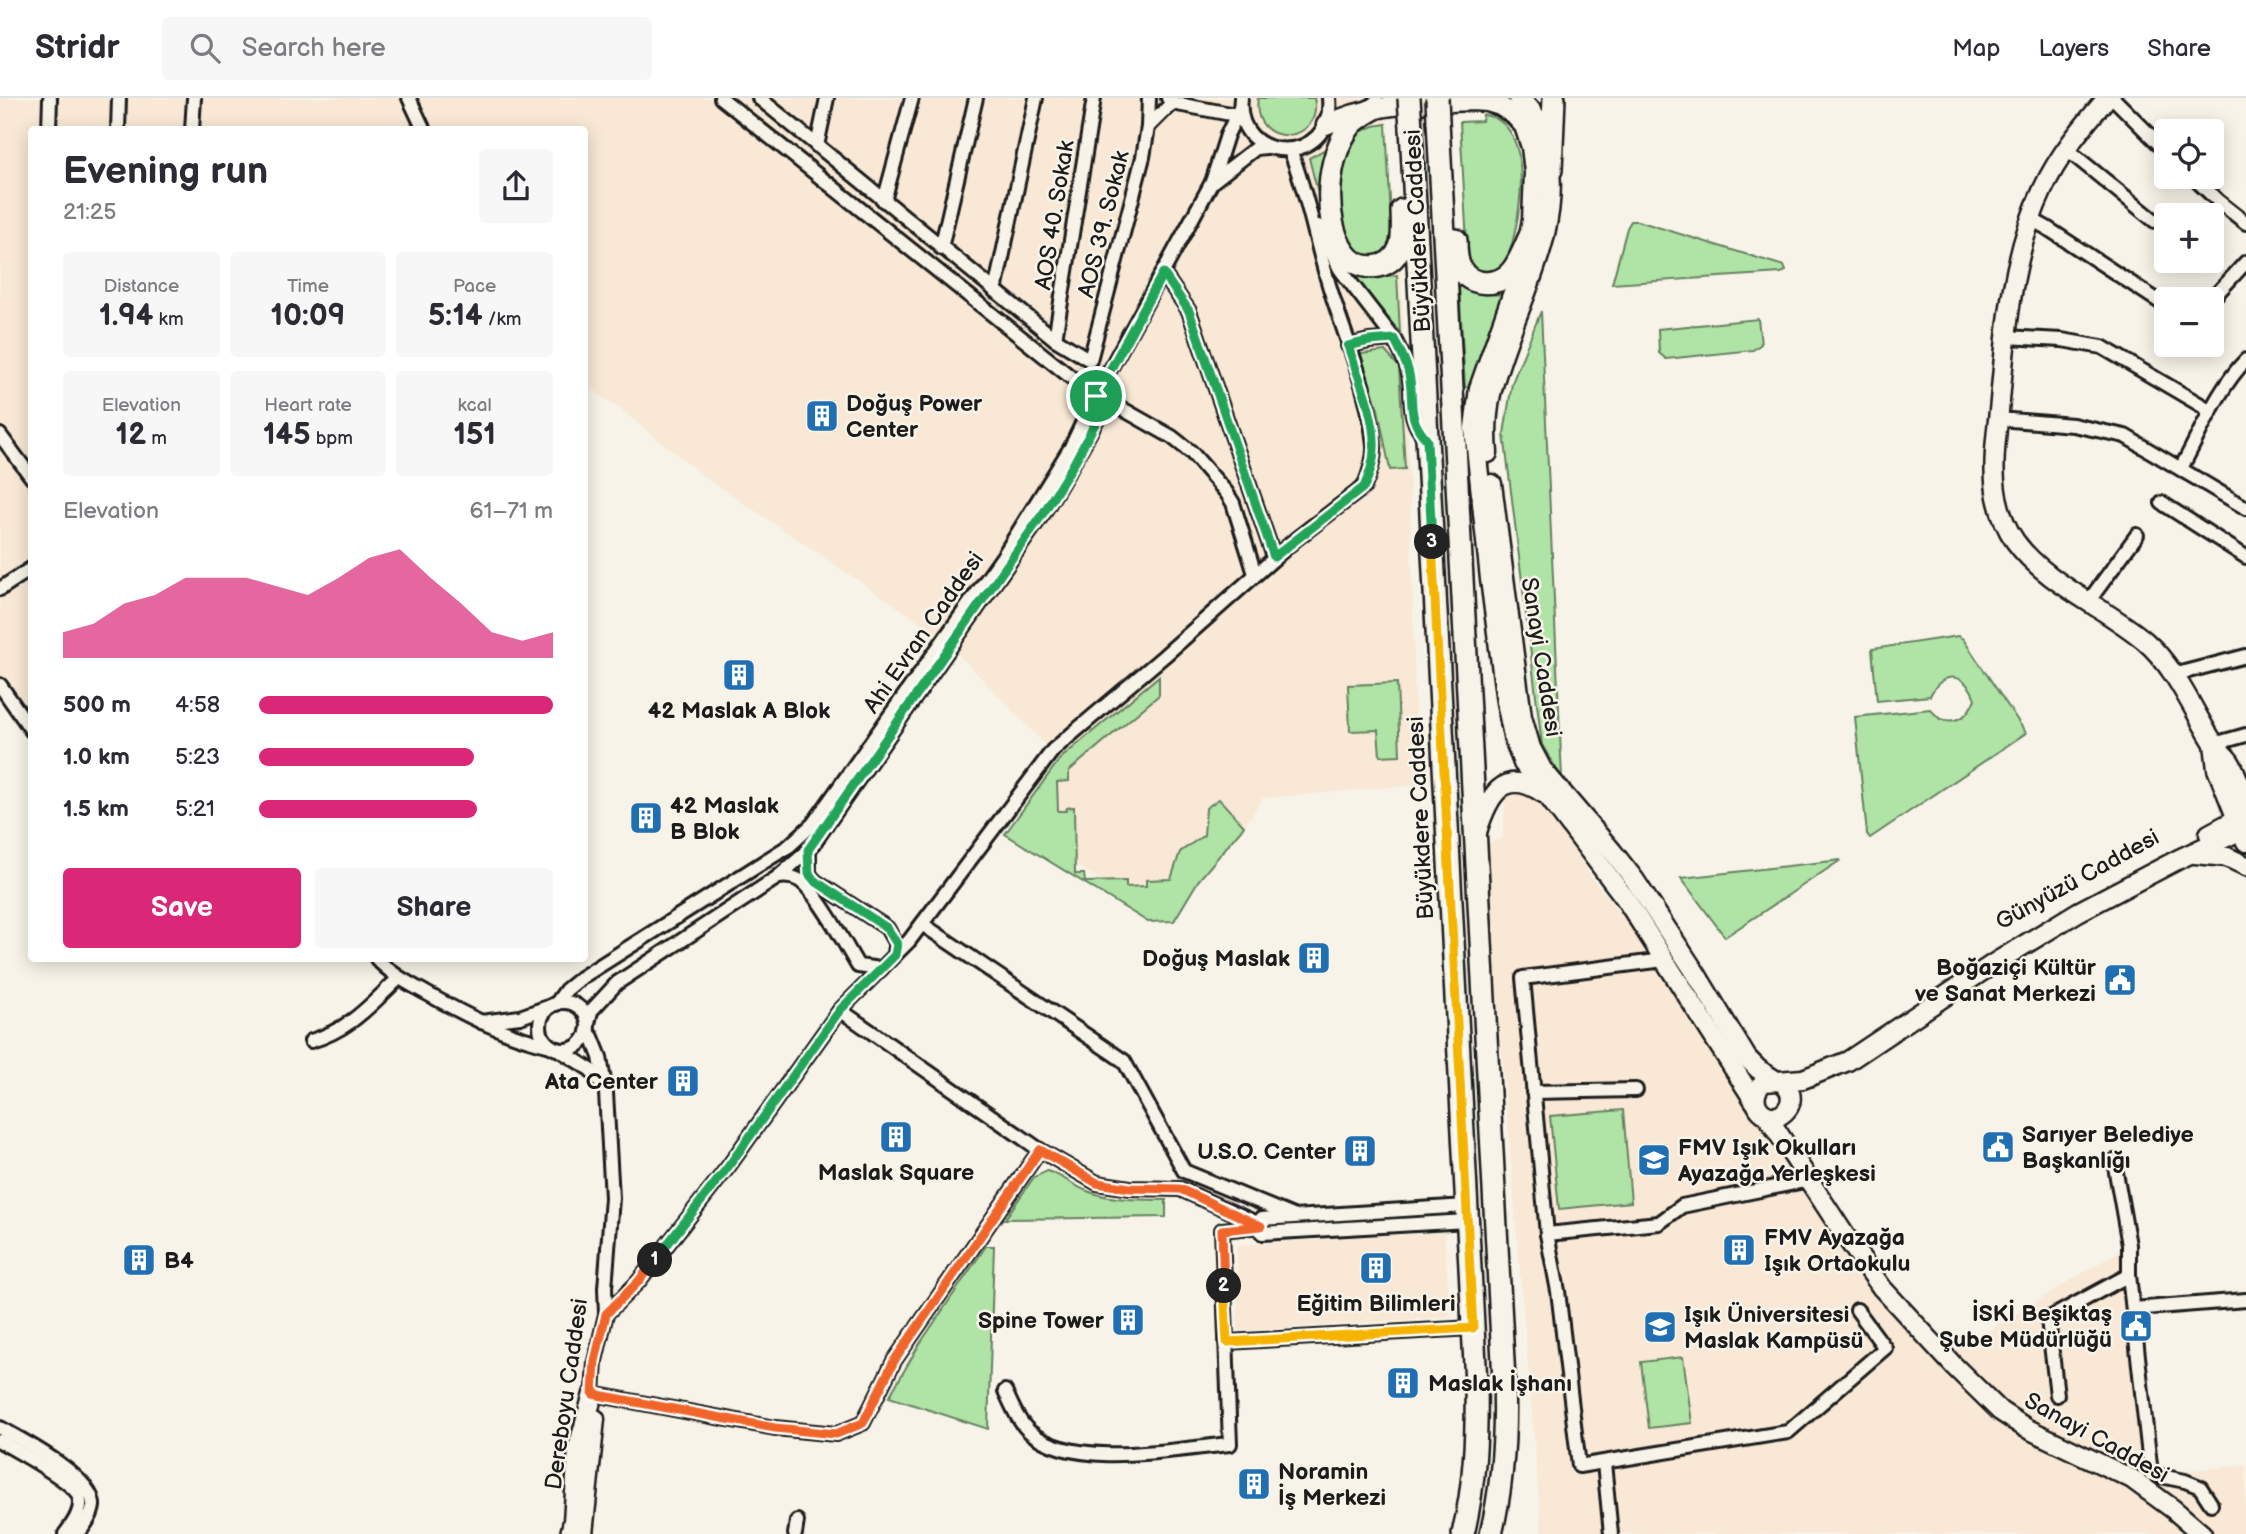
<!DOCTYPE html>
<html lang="en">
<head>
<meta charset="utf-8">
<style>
  body { margin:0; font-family:"Balsamiq Sans",sans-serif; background:#f7f7f7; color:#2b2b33; height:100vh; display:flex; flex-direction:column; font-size:26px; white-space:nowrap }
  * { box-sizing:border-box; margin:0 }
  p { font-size:23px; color:#7c7c81 }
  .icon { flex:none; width:38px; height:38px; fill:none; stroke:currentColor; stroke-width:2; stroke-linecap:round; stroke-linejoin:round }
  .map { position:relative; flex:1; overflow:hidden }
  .drawer { position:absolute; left:28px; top:28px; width:560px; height:836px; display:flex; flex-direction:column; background:#fff; border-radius:7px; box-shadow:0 4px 18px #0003 }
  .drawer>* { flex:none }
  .buttons { position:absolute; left:2154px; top:21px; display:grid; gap:14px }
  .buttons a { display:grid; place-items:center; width:70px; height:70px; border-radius:7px; background:#fff; box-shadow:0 4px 18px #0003; font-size:35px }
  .pin { position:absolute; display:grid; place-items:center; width:60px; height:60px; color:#fff; margin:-30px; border:4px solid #fff; border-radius:50%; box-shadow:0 2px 7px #0007 }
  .km { position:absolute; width:35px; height:35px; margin:-18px; border-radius:50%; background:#222; color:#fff; font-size:19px; line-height:35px; text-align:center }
  .round { display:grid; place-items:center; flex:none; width:74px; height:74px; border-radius:7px; background:#f7f7f7 }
  .headline { display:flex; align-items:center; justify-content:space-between; height:119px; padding:0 35px }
  h1 { font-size:38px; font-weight:700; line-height:52px }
  .figures { display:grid; grid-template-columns:repeat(3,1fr); gap:10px; height:119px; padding:7px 35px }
  .figures div { display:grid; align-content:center; border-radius:7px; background:#f7f7f7; text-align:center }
  .figures b { font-size:30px; font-weight:700 }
  .figures small { font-size:19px; font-weight:400 }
  .figures p { font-size:19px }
  .chart { height:196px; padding:14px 35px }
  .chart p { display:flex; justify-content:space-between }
  .chart svg { width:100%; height:126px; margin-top:7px; fill:#db2777; opacity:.7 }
  .primary-button { display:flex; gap:14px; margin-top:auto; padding:14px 35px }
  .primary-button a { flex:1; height:80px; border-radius:7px; background:#db2777; color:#fff; font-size:28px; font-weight:700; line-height:80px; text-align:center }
  .primary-button a+a { background:#f7f7f7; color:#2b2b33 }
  ul { padding:0 35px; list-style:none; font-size:23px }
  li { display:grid; grid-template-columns:112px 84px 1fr; align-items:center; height:52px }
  li i { height:18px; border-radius:9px; background:#db2777 }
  header { display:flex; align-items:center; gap:42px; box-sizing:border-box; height:98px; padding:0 35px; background:#fff; border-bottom:2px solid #e1e1e2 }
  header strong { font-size:33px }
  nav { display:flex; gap:38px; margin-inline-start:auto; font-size:24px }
  .search { width:490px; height:63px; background:#f7f7f7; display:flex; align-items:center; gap:18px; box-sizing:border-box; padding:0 24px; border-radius:7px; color:#7c7c81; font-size:26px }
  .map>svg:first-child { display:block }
</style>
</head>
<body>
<header>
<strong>Stridr</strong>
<div class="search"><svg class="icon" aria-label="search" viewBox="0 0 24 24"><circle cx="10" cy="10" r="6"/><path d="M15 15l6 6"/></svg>Search here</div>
<nav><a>Map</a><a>Layers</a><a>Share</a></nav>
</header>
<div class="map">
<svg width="2246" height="1436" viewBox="0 0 2246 1436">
  <rect width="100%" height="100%" fill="#f7f3e8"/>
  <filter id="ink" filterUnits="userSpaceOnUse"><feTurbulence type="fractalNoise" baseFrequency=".0143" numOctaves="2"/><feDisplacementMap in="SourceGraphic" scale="14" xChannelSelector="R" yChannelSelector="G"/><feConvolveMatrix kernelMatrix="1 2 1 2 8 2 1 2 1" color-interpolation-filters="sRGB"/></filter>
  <g filter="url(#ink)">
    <!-- built -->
    <g fill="#f8e8d5">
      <polygon points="0,0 1384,0 1386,26 1374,28 1371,176 1401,173 1410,398 1417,687 1263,700 1244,728 1206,774 1174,823 1017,734 1059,661 941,538 705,379 624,314 585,286 584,32 32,32 31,642 0,598"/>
      <polygon points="1521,688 1559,728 1591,779 1659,864 1867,1186 1942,1261 2129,1147 2152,1376 2246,1367 2246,1436 1542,1436 1490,812 1488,745 1503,740 1506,692"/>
      <polygon points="1444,1134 1450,1219 1238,1233 1237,1147"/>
    </g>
    <!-- green -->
    <g fill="#afe4a6" stroke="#668061" stroke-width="2">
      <path d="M1258 0H1314C1325 47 1250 52 1258 0Z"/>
      <path d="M1483 17C1540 23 1520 134 1504 169 1490 175 1478 175 1468 163L1460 24 1482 23Z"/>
      <path d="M1386 26 1392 140C1389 152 1382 159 1369 160 1364 157 1359 155 1355 152 1340 137 1336 93 1339 73 1341 61 1349 48 1353 37L1374 28Z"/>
      <polygon points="1331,48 1322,111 1309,60"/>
      <polygon points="1631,123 1638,123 1784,168 1786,173 1781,175 1612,186 1627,130"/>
      <polygon points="1353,177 1369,180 1397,177 1400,235"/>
      <path d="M1459 187C1474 195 1486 198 1503 196L1469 290 1465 289Z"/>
      <polygon points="1541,213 1562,680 1542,647 1504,336 1512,285"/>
      <polygon points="1758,221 1761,246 1753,252 1666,261 1659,255 1658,231"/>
      <polygon points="1385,253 1399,269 1405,371 1390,372 1378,311 1361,256"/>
      <path d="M1958 538 1963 541 2026 635 1870 740 1867 736 1855 619 1930 611 1940 621C1959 626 1968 618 1975 601 1966 574 1942 572 1930 598L1877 603 1872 551Z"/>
      <polygon points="1159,578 1159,597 1069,673 1069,683 1057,684 1058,713 1066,713 1067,710 1074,709 1075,776 1084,776 1085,784 1126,783 1126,789 1146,788 1146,782 1171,781 1180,754 1204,737 1206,710 1219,701 1244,728 1198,783 1174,823 1148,824 1005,736 1060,661"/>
      <polygon points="1397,585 1400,657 1380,658 1378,632 1350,633 1348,587"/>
      <polygon points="1841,762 1725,839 1681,780"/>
      <polygon points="1623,1012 1631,1104 1559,1111 1550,1018"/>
      <path d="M1047 1073C1062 1077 1073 1088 1087 1093 1113 1103 1139 1101 1166 1102V1119L1005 1121 1034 1079Z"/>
      <polygon points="986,1148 994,1148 988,1331 889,1299 919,1247"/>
      <polygon points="1683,1259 1692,1325 1649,1330 1641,1264"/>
    </g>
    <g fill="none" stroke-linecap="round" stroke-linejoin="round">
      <defs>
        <g id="street">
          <polyline points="409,0 424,32"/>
          <polyline points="721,0 1082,288 1172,339 1191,354 1226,394 1233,405 1255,476"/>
          <polyline points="759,0 1055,241 1090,262 1143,59 1148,29 1149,0"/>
          <polyline points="1168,0 1172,5 1236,17"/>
          <path d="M1241 0C1233 68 1336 69 1329 0"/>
          <polyline points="2113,0 2166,53"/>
          <polyline points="1148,29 1172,5"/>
          <polyline points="49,32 50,0"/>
          <polyline points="118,32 119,0"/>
          <polyline points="192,32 194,0"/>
          <polyline points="817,48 827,0"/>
          <polyline points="2065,54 2075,58 2155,123"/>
          <polyline points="2193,79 2218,103 2246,125"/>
          <polyline points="1212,84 1256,50 1266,49"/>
          <polyline points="884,103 912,0"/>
          <polyline points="2031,121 2047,130 2166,208"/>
          <path d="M1318 128 1340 171 1394 241C1399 251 1405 261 1408 272 1415 298 1405 319 1426 341"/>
          <polyline points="941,150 976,0"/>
          <polyline points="1163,175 1189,213 1274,459"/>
          <polyline points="995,193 1036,0"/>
          <polyline points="2212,201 2246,164"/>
          <polyline points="2007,239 2062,242 2102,249 2211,313"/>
          <polyline points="1055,241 1094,0"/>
          <polyline points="1348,248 1369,243 1394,241"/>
          <polyline points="1998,321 2073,327 2125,338 2246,410"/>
          <polyline points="0,337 32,380"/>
          <path d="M2181 370C2200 336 2218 290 2246 262"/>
          <polyline points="2162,405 2246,459"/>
          <polyline points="0,491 32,470"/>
          <polyline points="2088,504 2137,437"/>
          <polyline points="2173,577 2246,558"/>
          <polyline points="0,587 32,633"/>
          <polyline points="2214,646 2246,637"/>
          <polyline points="809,752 809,776 815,783 887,830 896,846 895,857"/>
          <path d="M778 779C785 778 792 778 799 782 816 792 846 848 858 868L881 871"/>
          <polyline points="922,826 1124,963 1184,1073 1293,1118"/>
          <path d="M377 861C391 876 408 885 426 895 467 918 506 938 551 948"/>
          <polyline points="1664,862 1523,880 1547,1136 1558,1193 1579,1368 1788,1334 1885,1250 1857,1212"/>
          <circle cx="564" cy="928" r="24"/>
          <polyline points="556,906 566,892 582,879 789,748 813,726 1004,457 1071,349 1096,297 1212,84 1227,37 1240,10"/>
          <polyline points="840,912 1040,1052 1097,1085 1130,1090 1180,1091 1261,1127 1262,1135 1467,1123"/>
          <polyline points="481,924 520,919 551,908"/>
          <polyline points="588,926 591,913 617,885 778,779 809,752 1044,414 1072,367 1107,303"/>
          <polyline points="587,934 592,939 600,959 606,995 612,1100 605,1190 606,1216 595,1263 593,1296 775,1330 836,1336 863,1325 894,1263 1040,1052"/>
          <path d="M311 943C351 931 370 907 399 880"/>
          <polyline points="558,951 591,972 603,989"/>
          <polyline points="1533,994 1636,992"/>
          <polyline points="2114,1063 2129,1147 2129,1177 2151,1376 2185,1383 2200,1389 2211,1406"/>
          <polyline points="1261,1127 1261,1121 1466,1108"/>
          <polyline points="1547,1136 1659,1125 1682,1108 1809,1082"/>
          <polyline points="2133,1211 2246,1202"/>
          <path d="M606 1216 638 1184 728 1069 840 912 909 843 1053 652 1164 558 1296 441 1364 389C1369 377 1375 361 1374 348 1370 295 1344 237 1329 187 1315 141 1308 97 1290 52"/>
          <polyline points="1227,1244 1473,1230"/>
          <path d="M1005 1293C1012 1307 1018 1324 1030 1334 1074 1372 1176 1351 1230 1346L1222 1132 1261 1128"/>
          <polyline points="2057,1297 2048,1221 2129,1177"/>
          <path d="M0 1330C22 1342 95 1380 93 1408 92 1418 84 1428 78 1436"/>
          <path d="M0 1343C17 1353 69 1381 78 1396 85 1410 73 1426 65 1436"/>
          <polyline points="1604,1365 1611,1436"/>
          <polyline points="795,1436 797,1423"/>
        </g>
        <g id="secondary">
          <path d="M2107 0C2083 28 2058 58 2043 91 2012 156 2006 232 2000 303 1997 334 1991 368 1997 399 2000 414 2006 430 2015 443 2046 486 2105 509 2145 543 2176 570 2191 609 2213 644 2217 651 2225 657 2230 664 2237 675 2241 691 2246 703"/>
          <path d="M1326 27C1372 4 1421 6 1472 3L1487 4 1500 8 1514 17 1524 28 1531 49 1534 74 1532 122 1523 166 1479 290 1474 330 1490 481 1506 604 1513 638 1523 665 1625 800 1755 1004"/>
          <path d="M1488 355C1486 335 1487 316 1491 296 1510 214 1564 142 1548 55 1544 33 1537 13 1518 0"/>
          <polyline points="1492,386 1522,619 1531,650 1542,671 1612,753 1634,781 1695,874 1747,960 1758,971 1775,982"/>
          <polyline points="2214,646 2217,671 2246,744"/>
          <path d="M1477 734C1488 699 1503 668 1543 695"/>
          <polyline points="2209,736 2246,716"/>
          <polyline points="2195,756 2227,759 2246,768"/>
          <path d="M1780 983C1795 993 1794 1009 1779 1018 1758 1021 1747 999 1764 984L1803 981 1848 963 1993 866 2078 814 2179 761 2246 730"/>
          <polyline points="1767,1018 1846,1139 1882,1190 1954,1268 2000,1313 2026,1330 2132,1381 2173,1411 2202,1436"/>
          <polyline points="570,1436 573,1423 578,1350 593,1296"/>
          <polyline points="583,1436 595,1321"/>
        </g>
        <g id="primary">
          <path d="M1377 9C1368 14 1358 19 1351 27 1326 58 1322 121 1344 154 1358 175 1391 174 1400 149 1404 138 1402 124 1402 112"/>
          <path d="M1438 23 1504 1282C1506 1334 1503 1386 1491 1436"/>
          <path d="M1411 30 1476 1286C1477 1337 1475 1386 1463 1436"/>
          <polyline points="1551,72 1554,0"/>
          <path d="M1456 142C1456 150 1456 161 1460 169 1468 189 1498 189 1511 174 1519 165 1524 151 1529 140"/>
        </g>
      </defs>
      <!-- street casing -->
      <use href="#street" stroke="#1c1c1c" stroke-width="18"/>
      <!-- secondary casing -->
      <use href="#secondary" stroke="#1c1c1c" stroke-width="23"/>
      <!-- primary casing -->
      <use href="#primary" stroke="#1c1c1c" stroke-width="26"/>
      <!-- street -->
      <use href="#street" stroke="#f7f3e8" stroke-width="12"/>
      <!-- secondary -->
      <use href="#secondary" stroke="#f7f3e8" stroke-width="18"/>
      <!-- primary -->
      <use href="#primary" stroke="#f7f3e8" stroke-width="21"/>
      <defs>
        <g id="primary-bridge">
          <polyline points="1409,0 1411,30"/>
          <polyline points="1437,0 1438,23"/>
        </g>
      </defs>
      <!-- primary-bridge casing -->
      <use href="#primary-bridge" stroke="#1c1c1c" stroke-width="26" stroke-linecap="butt"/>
      <!-- primary-bridge -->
      <use href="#primary-bridge" stroke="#f7f3e8" stroke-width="21"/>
    </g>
  </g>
  <g fill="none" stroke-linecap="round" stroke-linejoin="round" filter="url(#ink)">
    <defs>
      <polyline id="split-1" points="655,1162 728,1069 840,912 895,857 897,846 887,830 815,783 809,776 808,752 1044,414 1073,367 1107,303 1096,298"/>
      <polyline id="split-2" points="655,1162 638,1184 606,1216 595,1263 593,1296 775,1330 836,1336 863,1325 894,1263 1040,1052 1097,1085 1130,1090 1180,1091 1261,1128 1222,1132 1224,1188"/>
      <polyline id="split-3" points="1224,1188 1227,1244 1473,1230 1432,444"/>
      <path id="split-4" d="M1096 298 1163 175 1189 213 1274 459 1364 389C1369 378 1374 364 1374 351 1376 318 1358 279 1348 248L1369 243 1394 241C1399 251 1405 261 1408 272 1416 300 1404 318 1427 342L1432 444"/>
    </defs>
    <!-- split-1 casing -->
    <use href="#split-1" stroke="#fff" stroke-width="14"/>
    <!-- split-2 casing -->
    <use href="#split-2" stroke="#fff" stroke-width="14"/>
    <!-- split-3 casing -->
    <use href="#split-3" stroke="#fff" stroke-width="14"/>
    <!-- split-4 casing -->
    <use href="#split-4" stroke="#fff" stroke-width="14"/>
    <!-- split-1 -->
    <use href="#split-1" stroke="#22a559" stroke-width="9"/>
    <!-- split-2 -->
    <use href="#split-2" stroke="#f0652b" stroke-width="9"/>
    <!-- split-3 -->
    <use href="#split-3" stroke="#f5b400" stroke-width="9"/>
    <!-- split-4 -->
    <use href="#split-4" stroke="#22a559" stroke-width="9"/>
  </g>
  <!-- icons -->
  <defs>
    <symbol id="building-square" viewBox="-11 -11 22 22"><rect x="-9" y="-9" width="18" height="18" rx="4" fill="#1f6fb2" stroke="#f7f3e8"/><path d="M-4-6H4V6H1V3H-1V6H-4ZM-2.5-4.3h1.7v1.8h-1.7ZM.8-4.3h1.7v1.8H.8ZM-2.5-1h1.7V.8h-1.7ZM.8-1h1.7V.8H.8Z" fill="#fff"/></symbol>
    <symbol id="civic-square" viewBox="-11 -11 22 22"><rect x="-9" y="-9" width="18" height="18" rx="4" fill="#1f6fb2" stroke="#f7f3e8"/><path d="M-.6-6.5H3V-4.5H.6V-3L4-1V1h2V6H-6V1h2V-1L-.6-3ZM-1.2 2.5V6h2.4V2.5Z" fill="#fff"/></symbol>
    <symbol id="school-square" viewBox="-11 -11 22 22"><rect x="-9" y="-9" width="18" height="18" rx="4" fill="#1f6fb2" stroke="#f7f3e8"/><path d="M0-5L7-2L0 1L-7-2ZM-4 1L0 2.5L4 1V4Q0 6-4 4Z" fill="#fff"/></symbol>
    <symbol id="university-square" viewBox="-11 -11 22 22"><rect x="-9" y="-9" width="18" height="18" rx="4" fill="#1f6fb2" stroke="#f7f3e8"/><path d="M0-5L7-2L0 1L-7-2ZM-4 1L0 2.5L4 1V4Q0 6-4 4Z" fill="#fff"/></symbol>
  </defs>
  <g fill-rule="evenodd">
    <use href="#building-square" x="803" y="299" width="38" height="38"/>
    <use href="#building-square" x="720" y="558" width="38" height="38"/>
    <use href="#building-square" x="627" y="701" width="38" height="38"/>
    <use href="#building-square" x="1295" y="841" width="38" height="38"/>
    <use href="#civic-square" x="2101" y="863" width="38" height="38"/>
    <use href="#building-square" x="664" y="964" width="38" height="38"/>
    <use href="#building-square" x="877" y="1020" width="38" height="38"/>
    <use href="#civic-square" x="1979" y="1030" width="38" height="38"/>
    <use href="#building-square" x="1341" y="1034" width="38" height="38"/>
    <use href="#school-square" x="1635" y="1043" width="38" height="38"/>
    <use href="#building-square" x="1720" y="1133" width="38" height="38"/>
    <use href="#building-square" x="120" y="1143" width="38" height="38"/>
    <use href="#building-square" x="1357" y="1151" width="38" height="38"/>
    <use href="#building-square" x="1109" y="1203" width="38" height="38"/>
    <use href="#civic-square" x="2117" y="1209" width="38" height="38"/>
    <use href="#university-square" x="1641" y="1210" width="38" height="38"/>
    <use href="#building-square" x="1384" y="1266" width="38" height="38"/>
    <use href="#building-square" x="1235" y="1367" width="38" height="38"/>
  </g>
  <g text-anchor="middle" stroke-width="5" stroke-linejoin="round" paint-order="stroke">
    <!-- street labels -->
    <g font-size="23" fill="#1c1c1c" stroke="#f7f3e8">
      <text transform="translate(1054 117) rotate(-81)" y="8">AOS 40. Sokak</text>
      <text transform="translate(1103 126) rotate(-76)" y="8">AOS 39. Sokak</text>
      <text transform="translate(1417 133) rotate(-93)" y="8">Büyükdere Caddesi</text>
      <text transform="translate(923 534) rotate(-55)" y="8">Ahi Evran Caddesi</text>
      <text transform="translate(1542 559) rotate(81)" y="8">Sanayi Caddesi</text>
      <text transform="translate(1420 720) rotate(-93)" y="8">Büyükdere Caddesi</text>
      <text transform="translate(2077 781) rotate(-29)" y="8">Günyüzü Caddesi</text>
      <text transform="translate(566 1296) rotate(-82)" y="8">Dereboyu Caddesi</text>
      <text transform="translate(2097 1339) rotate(29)" y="8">Sanayi Caddesi</text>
    </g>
    <!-- poi labels -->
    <g font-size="23" font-weight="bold" fill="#1c1c1c" stroke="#f7f3e8" text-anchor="start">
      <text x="846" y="313">Doğuş Power<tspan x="846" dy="26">Center</tspan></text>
      <text x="739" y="620" text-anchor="middle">42 Maslak A Blok</text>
      <text x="670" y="715">42 Maslak<tspan x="670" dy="26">B Blok</tspan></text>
      <text x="1290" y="868" text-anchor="end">Doğuş Maslak</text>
      <text x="2096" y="877" text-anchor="end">Boğaziçi Kültür<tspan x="2096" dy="26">ve Sanat Merkezi</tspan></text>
      <text x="658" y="991" text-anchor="end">Ata Center</text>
      <text x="2022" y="1044">Sarıyer Belediye<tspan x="2022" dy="26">Başkanlığı</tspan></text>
      <text x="1678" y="1057">FMV Işık Okulları<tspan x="1678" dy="26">Ayazağa Yerleşkesi</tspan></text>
      <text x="1336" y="1061" text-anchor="end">U.S.O. Center</text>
      <text x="896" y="1082" text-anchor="middle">Maslak Square</text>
      <text x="1764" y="1147">FMV Ayazağa<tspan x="1764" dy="26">Işık Ortaokulu</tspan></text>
      <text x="164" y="1170">B4</text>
      <text x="1376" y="1213" text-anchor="middle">Eğitim Bilimleri</text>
      <text x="2112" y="1223" text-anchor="end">İSKİ Beşiktaş<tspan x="2112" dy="26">Şube Müdürlüğü</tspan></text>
      <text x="1684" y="1224">Işık Üniversitesi<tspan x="1684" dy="26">Maslak Kampüsü</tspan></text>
      <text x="1104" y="1230" text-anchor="end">Spine Tower</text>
      <text x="1428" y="1293">Maslak İşhanı</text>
      <text x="1278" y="1381">Noramin<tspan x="1278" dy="26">İş Merkezi</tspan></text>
    </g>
  </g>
</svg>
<div class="buttons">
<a><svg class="icon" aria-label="locate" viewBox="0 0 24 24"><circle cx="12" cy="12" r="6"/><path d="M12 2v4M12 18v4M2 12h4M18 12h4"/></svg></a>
<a>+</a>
<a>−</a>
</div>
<div class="pin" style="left:1096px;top:298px;background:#1e9e55"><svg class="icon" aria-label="arrive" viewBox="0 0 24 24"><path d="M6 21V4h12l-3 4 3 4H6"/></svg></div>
<b class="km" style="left:655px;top:1162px">1</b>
<b class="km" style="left:1224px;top:1188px">2</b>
<b class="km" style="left:1432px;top:444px">3</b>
<section class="drawer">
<div class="headline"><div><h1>Evening run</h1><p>21:25</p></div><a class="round"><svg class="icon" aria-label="share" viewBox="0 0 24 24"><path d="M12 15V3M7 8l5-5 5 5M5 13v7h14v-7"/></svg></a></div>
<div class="figures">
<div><p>Distance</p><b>1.94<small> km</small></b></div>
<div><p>Time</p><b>10:09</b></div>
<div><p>Pace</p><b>5:14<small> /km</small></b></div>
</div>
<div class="figures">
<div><p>Elevation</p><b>12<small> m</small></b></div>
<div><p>Heart rate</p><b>145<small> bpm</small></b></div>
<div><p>kcal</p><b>151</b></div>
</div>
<div class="chart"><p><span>Elevation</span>61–71 m</p>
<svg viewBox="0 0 160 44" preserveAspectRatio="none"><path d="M0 44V35L10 32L20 25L30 22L40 16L50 16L60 16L70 19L80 22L90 16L100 9L110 6L120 16L130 25L140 35L150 38L160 35V44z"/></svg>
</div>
<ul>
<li><b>500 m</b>4:58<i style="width:100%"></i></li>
<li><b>1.0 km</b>5:23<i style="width:73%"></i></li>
<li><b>1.5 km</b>5:21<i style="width:74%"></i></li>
</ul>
<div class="primary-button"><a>Save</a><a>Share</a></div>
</section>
</div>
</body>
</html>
